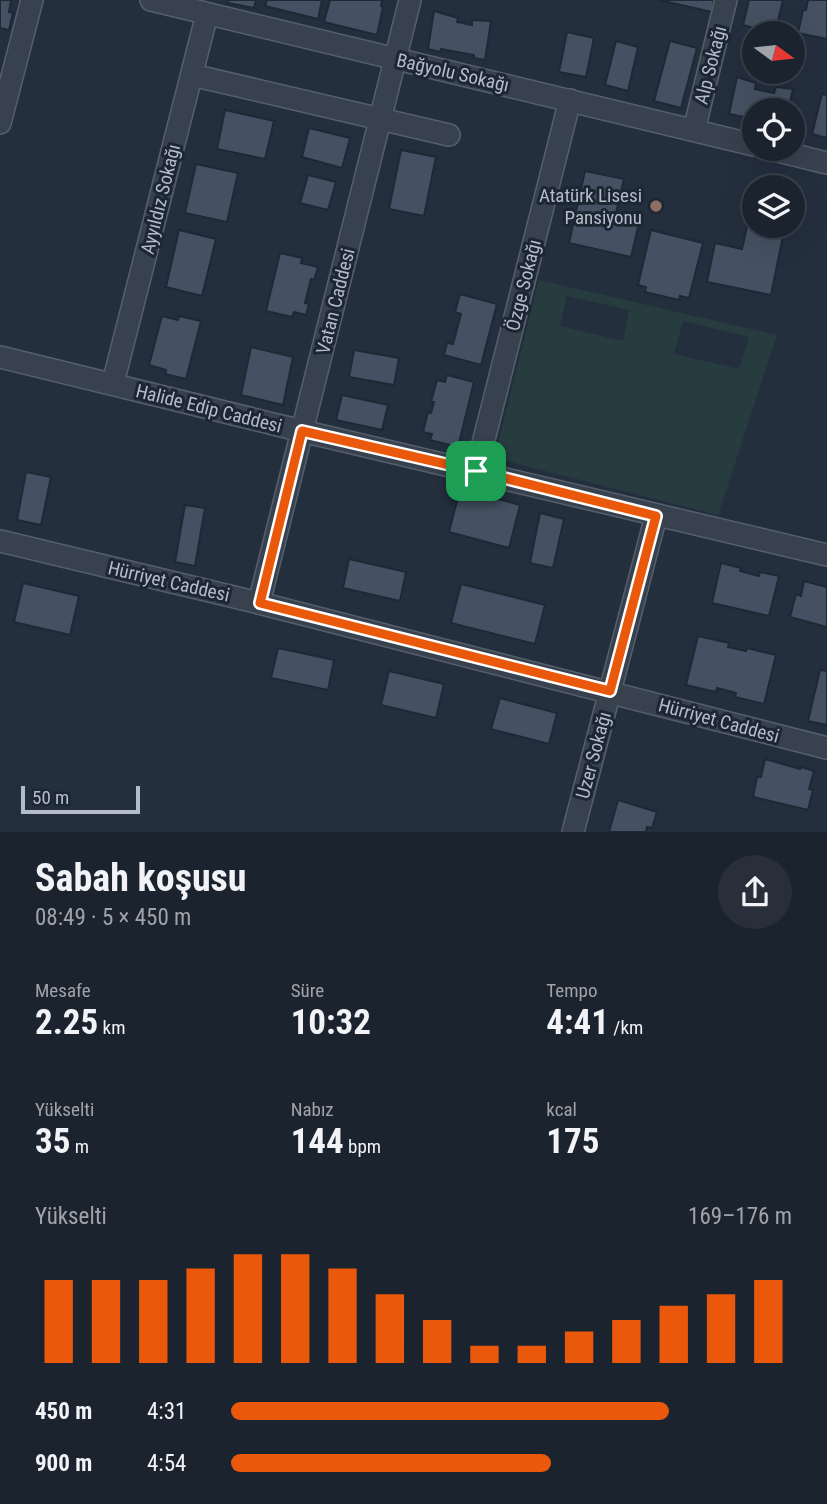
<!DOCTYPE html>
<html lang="tr">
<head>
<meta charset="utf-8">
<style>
  body { margin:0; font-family:"Roboto Condensed",sans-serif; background:#282f3a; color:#f1f3f6; height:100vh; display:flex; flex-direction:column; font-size:26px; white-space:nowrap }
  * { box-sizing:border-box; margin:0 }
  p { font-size:23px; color:#a0a4aa }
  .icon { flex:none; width:38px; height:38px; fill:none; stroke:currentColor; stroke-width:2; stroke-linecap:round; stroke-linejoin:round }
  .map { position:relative; height:832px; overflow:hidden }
  .sheet { display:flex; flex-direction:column; background:#1b232e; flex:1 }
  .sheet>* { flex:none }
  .needle { width:46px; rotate:105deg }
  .tools { position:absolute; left:742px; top:21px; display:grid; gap:14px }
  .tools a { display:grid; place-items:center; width:63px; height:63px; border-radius:50%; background:#1b232e; box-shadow:0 7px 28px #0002,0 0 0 2px #39404a; font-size:35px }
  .scale { position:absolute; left:21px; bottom:18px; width:119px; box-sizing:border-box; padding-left:7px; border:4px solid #b4bcc9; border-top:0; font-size:19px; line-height:24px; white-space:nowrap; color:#b4bcc9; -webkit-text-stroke:5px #1d2633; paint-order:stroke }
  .pin { position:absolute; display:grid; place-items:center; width:60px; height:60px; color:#fff; margin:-30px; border-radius:14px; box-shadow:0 4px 10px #0006 }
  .round { display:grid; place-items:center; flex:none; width:74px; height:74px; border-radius:37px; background:#282f3a }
  .summary { display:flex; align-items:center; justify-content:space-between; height:119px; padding:0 35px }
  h1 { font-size:38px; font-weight:700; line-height:52px }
  .stats { display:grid; grid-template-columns:repeat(3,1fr); gap:10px; height:119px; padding:7px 35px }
  .stats div { display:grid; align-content:center }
  .stats b { font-size:35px; font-weight:700 }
  .stats small { font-size:19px; font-weight:400 }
  .stats p { font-size:19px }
  .chart { height:196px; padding:14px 35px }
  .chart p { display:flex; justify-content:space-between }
  .chart svg { width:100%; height:126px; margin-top:7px; stroke:#ea580c; stroke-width:6 }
  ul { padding:0 35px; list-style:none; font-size:23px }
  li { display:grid; grid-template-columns:112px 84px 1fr; align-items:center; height:52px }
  li i { height:18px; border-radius:9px; background:#ea580c }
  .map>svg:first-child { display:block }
</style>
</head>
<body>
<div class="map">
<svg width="827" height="832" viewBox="0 0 827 832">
  <rect width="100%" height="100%" fill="#242f3e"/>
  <!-- green -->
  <path fill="#263c3f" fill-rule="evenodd" d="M539 280 777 335 718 515 498 459 495 456ZM567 296 629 310 623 341 560 326ZM683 321 749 337 739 369 674 354Z"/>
  <!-- building -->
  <g fill="#455162" stroke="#1f2835" stroke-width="2">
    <polygon points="0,0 11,0 9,12 13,13 9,30 0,28"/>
    <polygon points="228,0 256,0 254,8 228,3"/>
    <polygon points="267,0 322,0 318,19 265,6"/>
    <polygon points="330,0 382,0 381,6 383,7 377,35 324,22"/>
    <polygon points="659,0 714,0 712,12"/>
    <polygon points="749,0 783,0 775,33 743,25"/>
    <polygon points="808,0 827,0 827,39 798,33 803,10 806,10"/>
    <polygon points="434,11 458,18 457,22 472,25 472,20 491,21 485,60 474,58 474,55 441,49 440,52 428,49"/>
    <polygon points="567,32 594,38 586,77 559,72"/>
    <polygon points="616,41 638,47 628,91 605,85"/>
    <polygon points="670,41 697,48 681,108 654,101"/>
    <polygon points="737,77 756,83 755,89 774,93 776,87 793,89 788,110 754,110 754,119 729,114"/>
    <polygon points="822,94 827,95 827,138 812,134"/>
    <polygon points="225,110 274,121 265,159 217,149"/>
    <polygon points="309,128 350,138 342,168 302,157"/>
    <polygon points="401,150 436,157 424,216 389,209"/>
    <polygon points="196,164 238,173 227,222 185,213"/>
    <polygon points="585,171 624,179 615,217 639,223 631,257 569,243"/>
    <polygon points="308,175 336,182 328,210 300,203"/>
    <polygon points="750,213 754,214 754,226 785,226 771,295 707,282 715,243 742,249"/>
    <polygon points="179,230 216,239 202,296 166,287"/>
    <polygon points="651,230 703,243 689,298 680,296 679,300 645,292 646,287 638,285"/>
    <polygon points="280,253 302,258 301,263 318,267 314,280 311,279 305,303 309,304 306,315 294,312 292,317 266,311"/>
    <polygon points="460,294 497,304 481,365 444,355 447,343 453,344 461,314 455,312"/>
    <polygon points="162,316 178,320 179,316 201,321 186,379 165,374 166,370 149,365"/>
    <polygon points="251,347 293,357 283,405 241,395"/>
    <polygon points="354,350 399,358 394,385 349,377"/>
    <polygon points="447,375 474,382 458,447 430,440 432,434 423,432 428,412 431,413 434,402 431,402 437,380 445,382"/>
    <polygon points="342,395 388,405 382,430 336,420"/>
    <polygon points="26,472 51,477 41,525 17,520"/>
    <polygon points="460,489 520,505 509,548 449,532"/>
    <polygon points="185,505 205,508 195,566 175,562"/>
    <polygon points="540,513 564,519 553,568 530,563"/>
    <polygon points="349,559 406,572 400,601 343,588"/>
    <polygon points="721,563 741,568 740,571 759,576 760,572 779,576 769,616 712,603"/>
    <polygon points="804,581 827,587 827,627 790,617 796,594 801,596"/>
    <polygon points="23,583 79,596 70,635 14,622"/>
    <polygon points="461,584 545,605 535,644 451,623"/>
    <polygon points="698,636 729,643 728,647 746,651 747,648 776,655 764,704 735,697 736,693 717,688 716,692 686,685"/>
    <polygon points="278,648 334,660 328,690 271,678"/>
    <polygon points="820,670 827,671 827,725 808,721"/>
    <polygon points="389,671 444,684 436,718 381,705"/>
    <polygon points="500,698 557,713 549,744 491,729"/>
    <polygon points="765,759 800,769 801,767 814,771 809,789 813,790 808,810 753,797 757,777 761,777"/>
    <polygon points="618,800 657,812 652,828 647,827 646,832 609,832"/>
  </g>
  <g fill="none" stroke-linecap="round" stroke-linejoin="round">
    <defs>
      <g id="minor">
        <polyline points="151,0 754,145"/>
        <polyline points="192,75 449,135"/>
        <polyline points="0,123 32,0"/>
        <polyline points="694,130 726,0"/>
        <polyline points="770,149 827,163"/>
        <polyline points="0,357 302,431 827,555"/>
        <polyline points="113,383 207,14"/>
        <polyline points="476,471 570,100"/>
        <polyline points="0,541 259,603 827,748"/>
        <polyline points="259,603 410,0"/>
        <polyline points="573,832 656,516"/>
      </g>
    </defs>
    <!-- minor casing -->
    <use href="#minor" stroke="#565f6c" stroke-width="24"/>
    <!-- minor -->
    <use href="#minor" stroke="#38414e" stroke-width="21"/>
  </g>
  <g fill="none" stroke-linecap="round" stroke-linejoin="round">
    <defs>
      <polygon id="route" points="302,431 476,471 656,516 610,691 260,603"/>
    </defs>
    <!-- route casing -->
    <use href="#route" stroke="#fff" stroke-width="14"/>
    <!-- route -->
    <use href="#route" stroke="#ea580c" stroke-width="9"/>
  </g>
  <!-- markers -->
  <circle fill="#8d6e63" stroke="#1d2633" stroke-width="2.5" cx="656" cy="206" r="7"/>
  <g text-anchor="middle" stroke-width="6" stroke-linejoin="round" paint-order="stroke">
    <!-- street labels -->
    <g font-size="19" fill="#b4bcc9" stroke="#1d2633">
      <text transform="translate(710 65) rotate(-76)" y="7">Alp Sokağı</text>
      <text transform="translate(453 72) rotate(13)" y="7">Bağyolu Sokağı</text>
      <text transform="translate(160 199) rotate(-76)" y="7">Ayyıldız Sokağı</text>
      <text transform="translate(523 285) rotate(-76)" y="7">Özge Sokağı</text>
      <text transform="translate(335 301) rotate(-76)" y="7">Vatan Caddesi</text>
      <text transform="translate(209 408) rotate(14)" y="7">Halide Edip Caddesi</text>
      <text transform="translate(169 581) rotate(13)" y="7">Hürriyet Caddesi</text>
      <text transform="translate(719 720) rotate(15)" y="7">Hürriyet Caddesi</text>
      <text transform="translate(593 755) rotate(-75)" y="7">Uzer Sokağı</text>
    </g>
    <!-- poi labels -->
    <g font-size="19" fill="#b4bcc9" stroke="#1d2633" text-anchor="end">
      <text x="642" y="202">Atatürk Lisesi<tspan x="642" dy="22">Pansiyonu</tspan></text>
    </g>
  </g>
</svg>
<div class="tools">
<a><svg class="needle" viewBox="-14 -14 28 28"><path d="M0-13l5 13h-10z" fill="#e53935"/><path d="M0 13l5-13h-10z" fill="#a0a4aa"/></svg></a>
<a><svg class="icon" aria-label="locate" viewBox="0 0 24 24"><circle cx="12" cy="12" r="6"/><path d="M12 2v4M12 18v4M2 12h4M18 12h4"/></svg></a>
<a><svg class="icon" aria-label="layers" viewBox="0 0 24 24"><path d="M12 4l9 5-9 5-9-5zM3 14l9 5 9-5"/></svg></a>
</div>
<div class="scale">50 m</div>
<div class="pin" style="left:476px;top:471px;background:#1e9e55"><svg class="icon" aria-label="arrive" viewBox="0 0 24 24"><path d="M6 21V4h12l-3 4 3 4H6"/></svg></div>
</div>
<section class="sheet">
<div class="summary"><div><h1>Sabah koşusu</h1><p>08:49 · 5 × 450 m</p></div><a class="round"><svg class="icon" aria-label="share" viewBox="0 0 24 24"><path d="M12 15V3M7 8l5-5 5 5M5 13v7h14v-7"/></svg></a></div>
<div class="stats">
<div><p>Mesafe</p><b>2.25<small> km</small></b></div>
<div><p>Süre</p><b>10:32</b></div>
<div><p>Tempo</p><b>4:41<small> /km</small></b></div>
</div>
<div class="stats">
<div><p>Yükselti</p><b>35<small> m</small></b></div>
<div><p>Nabız</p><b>144<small> bpm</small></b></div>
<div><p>kcal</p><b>175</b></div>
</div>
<div class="chart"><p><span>Yükselti</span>169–176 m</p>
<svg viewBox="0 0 160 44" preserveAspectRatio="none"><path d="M5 44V15M15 44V15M25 44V15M35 44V11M45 44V6M55 44V6M65 44V11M75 44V20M85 44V29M95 44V38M105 44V38M115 44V33M125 44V29M135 44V24M145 44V20M155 44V15"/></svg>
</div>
<ul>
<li><b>450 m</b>4:31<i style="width:78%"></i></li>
<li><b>900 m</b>4:54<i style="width:57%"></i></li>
</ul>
</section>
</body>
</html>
